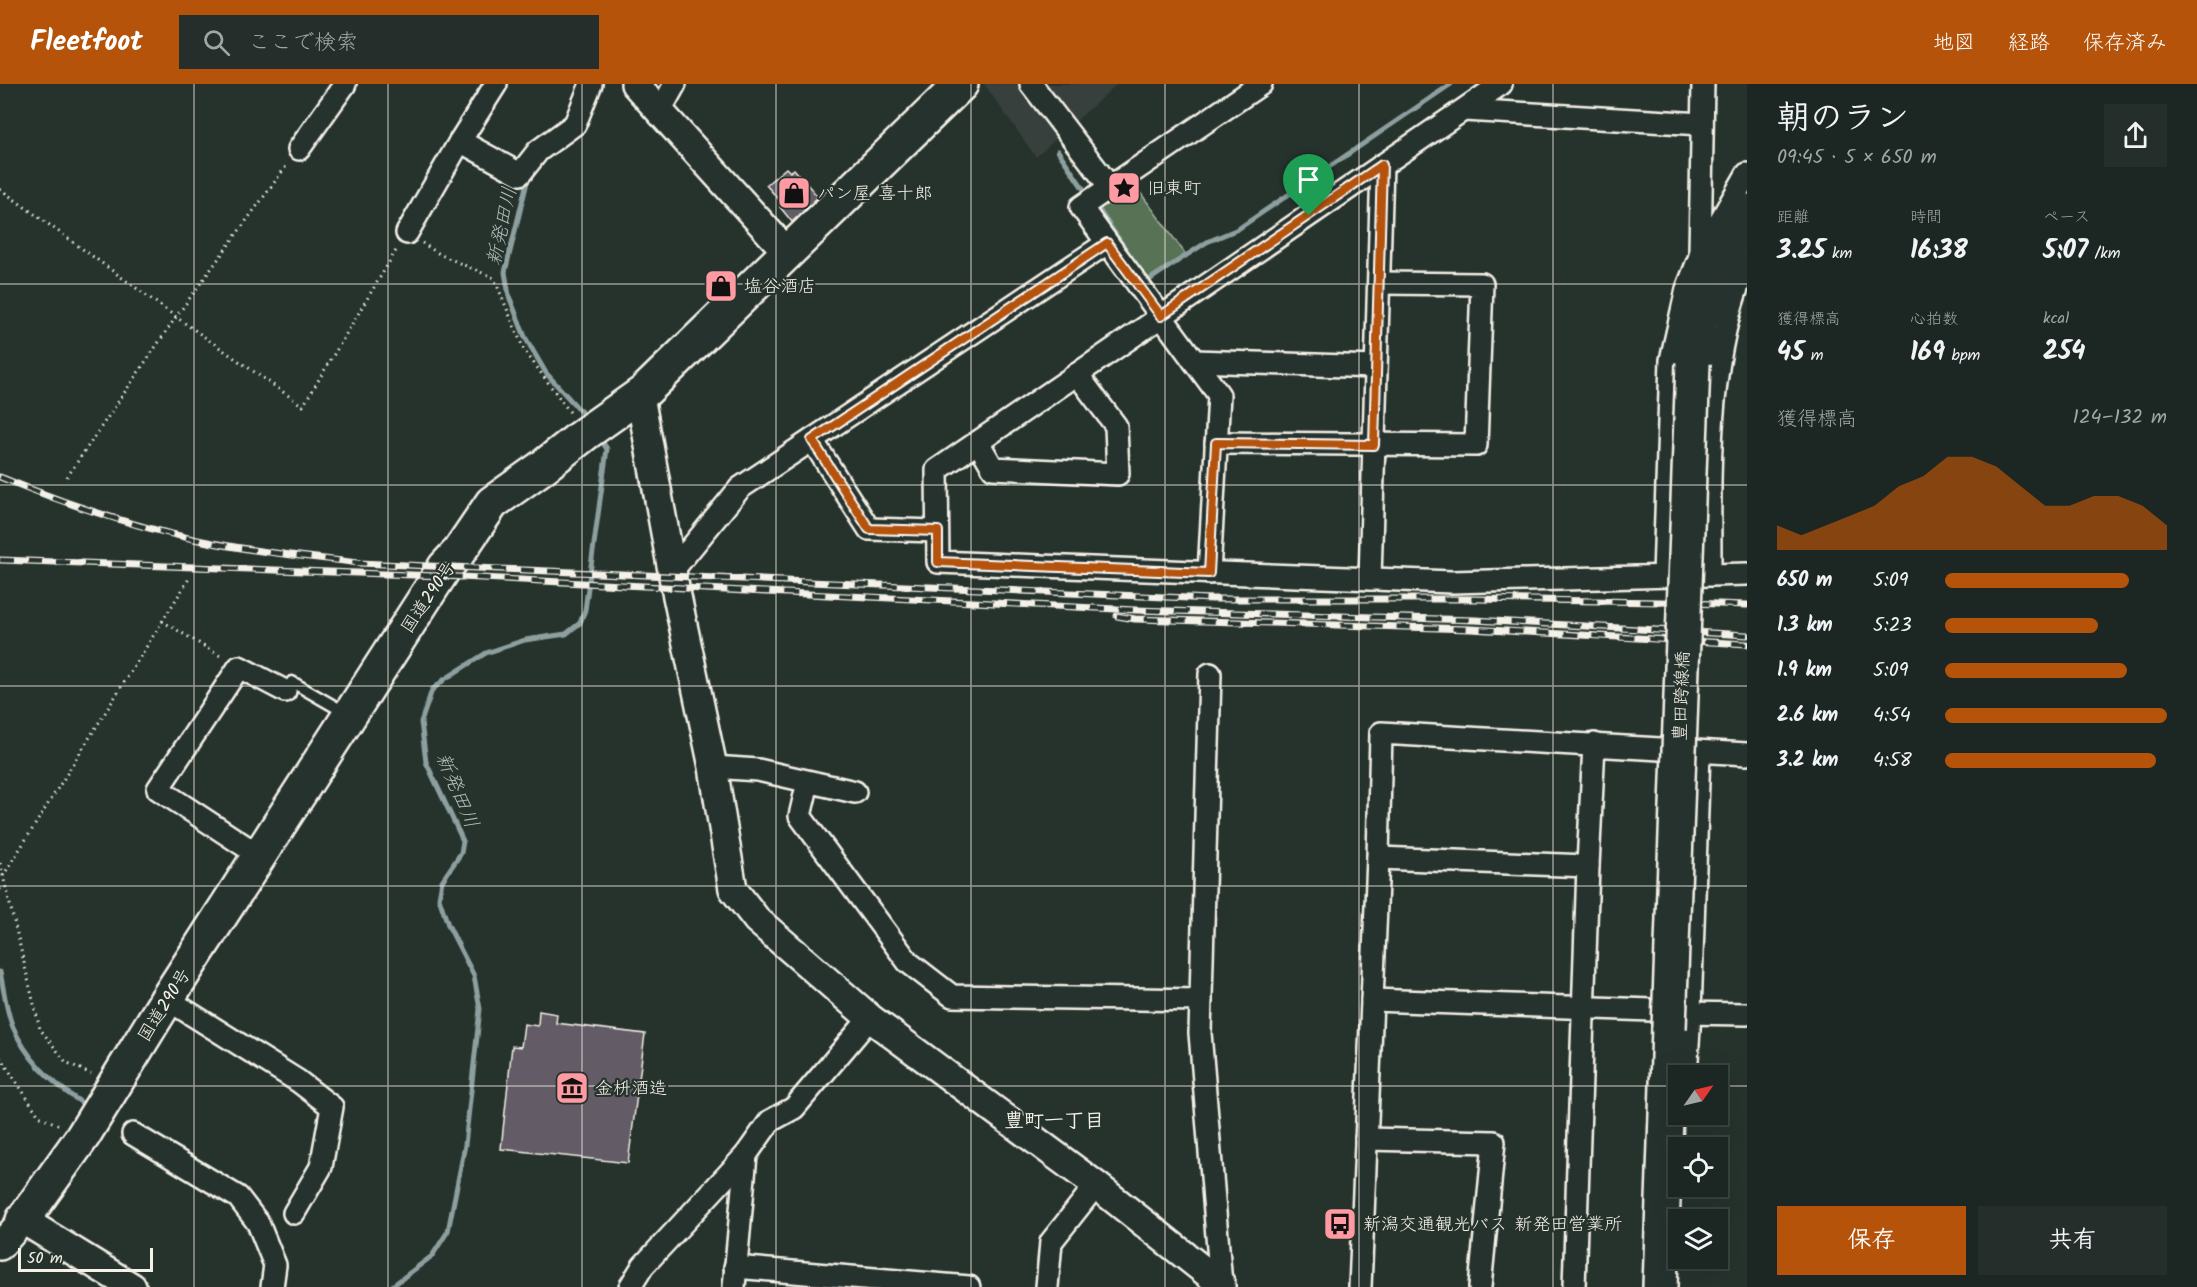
<!DOCTYPE html>
<html lang="ja">
<head>
<meta charset="utf-8">
<style>
  body { margin:0; font-family:Kalam,"Klee One",sans-serif; background:#252e2a; color:#f1f3f6; height:100vh; display:flex; flex-direction:column; font-size:22px; white-space:nowrap }
  * { box-sizing:border-box; margin:0 }
  p { font-size:20px; color:#a0a5a5 }
  .icon { flex:none; width:33px; height:33px; fill:none; stroke:currentColor; stroke-width:2; stroke-linecap:round; stroke-linejoin:round }
  .map { position:relative; flex:1; overflow:hidden }
  .panel { display:flex; flex-direction:column; background:#1c2622; width:450px }
  .panel>* { flex:none }
  .needle { width:39px; rotate:56deg }
  .tools { position:absolute; left:1668px; top:981px; display:grid; gap:12px }
  .tools a { display:grid; place-items:center; width:60px; height:60px; border-radius:0px; background:#1c2622; box-shadow:0 6px 24px #0002,0 0 0 2px #3a4340; font-size:30px }
  .scale { position:absolute; left:18px; bottom:15px; width:135px; box-sizing:border-box; padding-left:6px; border:3px solid #f4f1e8; border-top:0; font-size:16px; line-height:21px; white-space:nowrap; color:#f4f1e8; -webkit-text-stroke:4px #26332d; paint-order:stroke }
  .pin { position:absolute; display:grid; place-items:center; width:51px; height:51px; color:#fff; margin:-62px -26px; border-radius:50% 50% 50% 0; rotate:-45deg; box-shadow:0 0 6px #0007 }
  .pin .icon { rotate:45deg }
  .round { display:grid; place-items:center; flex:none; width:63px; height:63px; border-radius:0px; background:#252e2a }
  .head { display:flex; align-items:center; justify-content:space-between; height:102px; padding:0 30px }
  h1 { font-size:33px; font-weight:600; line-height:45px }
  .metrics { display:grid; grid-template-columns:repeat(3,1fr); gap:9px; height:102px; padding:6px 30px }
  .metrics div { display:grid; align-content:center }
  .metrics b { font-size:26px; font-weight:600 }
  .metrics small { font-size:16px; font-weight:400 }
  .metrics p { font-size:16px }
  .chart { height:168px; padding:12px 30px }
  .chart p { display:flex; justify-content:space-between }
  .chart svg { width:100%; height:108px; margin-top:6px; fill:#b45309; opacity:.7 }
  .cta { display:flex; gap:12px; margin-top:auto; padding:12px 30px }
  .cta a { flex:1; height:69px; border-radius:0px; background:#b45309; color:#fff; font-size:24px; font-weight:600; line-height:69px; text-align:center }
  .cta a+a { background:#252e2a; color:#f1f3f6 }
  ul { padding:0 30px; list-style:none; font-size:20px }
  li { display:grid; grid-template-columns:96px 72px 1fr; align-items:center; height:45px }
  li i { height:15px; border-radius:8px; background:#b45309 }
  header { display:flex; align-items:center; gap:36px; box-sizing:border-box; height:84px; padding:0 30px; background:#b45309; color:#fff }
  header strong { font-size:28px }
  nav { display:flex; gap:33px; margin-inline-start:auto; font-size:21px }
  .search { width:420px; height:54px; background:#252e2a; display:flex; align-items:center; gap:15px; box-sizing:border-box; padding:0 21px; border-radius:0px; color:#a0a5a5; font-size:22px }
  main { display:flex; flex:1; min-height:0 }
  .map>svg:first-child { display:block }
</style>
</head>
<body>
<header>
<strong>Fleetfoot</strong>
<div class="search"><svg class="icon" aria-label="search" viewBox="0 0 24 24"><circle cx="10" cy="10" r="6"/><path d="M15 15l6 6"/></svg>ここで検索</div>
<nav><a>地図</a><a>経路</a><a>保存済み</a></nav>
</header>
<main>
<div class="map">
<svg width="1747" height="1203" viewBox="0 0 1747 1203">
  <rect width="100%" height="100%" fill="#26332d"/>
  <filter id="ink" filterUnits="userSpaceOnUse"><feTurbulence type="fractalNoise" baseFrequency=".0167" numOctaves="2"/><feDisplacementMap in="SourceGraphic" scale="12" xChannelSelector="R" yChannelSelector="G"/><feConvolveMatrix kernelMatrix="1 2 1 2 8 2 1 2 1" color-interpolation-filters="sRGB"/></filter>
  <g filter="url(#ink)">
    <!-- built -->
    <polygon fill="#383f3e" points="984,0 1117,0 1036,73"/>
    <!-- green -->
    <polygon fill="#587257" stroke="#a6b2a0" stroke-width="1.5" points="1131,96 1187,172 1145,201 1091,124"/>
    <g fill="none" stroke-linecap="round" stroke-linejoin="round">
      <!-- stream -->
      <g stroke="#8d9f9f" stroke-width="5">
        <polyline points="1058,67 1089,113"/>
        <polyline points="528,94 505,188 509,212 525,253 546,289 583,330"/>
        <polyline points="1095,120 1132,175"/>
        <polyline points="1144,192 1147,197 1207,158 1238,145 1451,0"/>
        <path d="M0 888C4 906 6 927 13 943 27 976 53 1000 82 1019"/>
        <polyline points="391,1203 432,1172 448,1147 465,1061 480,925 474,892 448,841 439,814 442,797 461,769 463,757 426,678 421,638 432,606 445,595 486,569 525,556 566,550 580,539 585,526 607,365 601,356"/>
      </g>
    </g>
    <!-- building -->
    <g fill="#635c66" stroke="#f4f1e8" stroke-width="1.5">
      <polygon points="786,84 790,88 794,85 818,113 792,138 780,123 783,120 766,101"/>
      <polygon points="539,927 557,930 556,939 645,950 628,1079 501,1065 512,962 521,963 524,940 538,942"/>
    </g>
    <g fill="none" stroke-linecap="round" stroke-linejoin="round">
      <defs>
        <polyline id="service" points="292,598 346,629"/>
        <g id="minor">
          <polyline points="1031,0 1110,103"/>
          <polyline points="1501,0 937,386 938,478 1452,498 1747,490"/>
          <polyline points="1464,26 1702,40"/>
          <polyline points="660,27 675,0"/>
          <polyline points="460,57 520,90 538,67 575,40 591,0"/>
          <polyline points="299,65 345,0"/>
          <polyline points="407,149 460,57 496,0"/>
          <polyline points="1700,168 1703,0"/>
          <polyline points="1194,277 1376,283"/>
          <polyline points="812,356 869,445 937,447"/>
          <polyline points="978,358 993,384 1118,390 1116,342 1077,290"/>
          <polyline points="1216,359 1476,361 1482,200 1379,199"/>
          <polyline points="673,486 740,404 1107,159"/>
          <polyline points="1209,489 1219,311 1081,123 1261,0"/>
          <path d="M1710 490C1710 387 1705 275 1747 178"/>
          <polyline points="1664,492 1671,276 1687,205 1700,172 1747,90"/>
          <polyline points="1370,495 1382,81"/>
          <polyline points="1210,590 1200,949 1221,1200"/>
          <polyline points="713,683 758,686 855,708"/>
          <polyline points="808,698 800,732 908,878 952,912 1201,916"/>
          <polyline points="260,772 158,705 239,583 285,607"/>
          <polyline points="1378,774 1588,782"/>
          <polyline points="167,915 298,997 332,1023 321,1083 294,1129"/>
          <polyline points="1372,916 1652,926"/>
          <polyline points="1683,929 1747,930"/>
          <polyline points="1686,992 1690,929 1699,668"/>
          <polyline points="133,1050 238,1113 258,1139 275,1181 272,1203"/>
          <polyline points="1366,1055 1494,1058 1480,1203"/>
          <polyline points="735,1183 969,1203"/>
          <polyline points="630,1203 643,1182 746,1071 770,1037 794,1024 870,934"/>
          <polyline points="734,1203 746,1071"/>
          <polyline points="1047,1203 1051,1158 1096,1101"/>
          <polyline points="1360,1203 1378,774 1381,649 1747,670"/>
          <polyline points="1574,1203 1588,782 1594,660"/>
        </g>
        <g id="tertiary">
          <polyline points="635,0 787,168"/>
          <polyline points="644,308 641,318 675,503 713,683 733,805 757,836 870,934 1096,1101 1221,1200 1221,1203"/>
          <polyline points="0,1162 23,1136 132,1203"/>
        </g>
        <g id="primary">
          <polyline points="1693,279 1700,236 1720,182 1747,127"/>
          <polyline points="1660,1203 1669,944"/>
        </g>
        <polyline id="trunk" points="23,1136 83,1052 167,915 445,483 458,469 492,419 544,382 586,349 644,308 961,0"/>
      </defs>
      <!-- service casing -->
      <use href="#service" stroke="#f4f1e8" stroke-width="15"/>
      <!-- minor casing -->
      <use href="#minor" stroke="#f4f1e8" stroke-width="26"/>
      <!-- tertiary casing -->
      <use href="#tertiary" stroke="#f4f1e8" stroke-width="32"/>
      <!-- primary casing -->
      <use href="#primary" stroke="#f4f1e8" stroke-width="38"/>
      <!-- trunk casing -->
      <use href="#trunk" stroke="#f4f1e8" stroke-width="38"/>
      <!-- path -->
      <g stroke="#f4f1e8" stroke-width="3" stroke-dasharray="1.5 4.5" stroke-linecap="butt">
        <polyline points="0,105 176,233 303,322 397,165"/>
        <polyline points="422,159 441,171 494,194 524,266 572,331"/>
        <polyline points="67,393 176,233 287,81"/>
        <polyline points="162,537 222,573"/>
        <polyline points="0,779 40,945 66,978 91,990"/>
        <polyline points="3,792 190,493"/>
        <polyline points="0,805 6,804"/>
        <polyline points="0,973 39,1032 61,1042"/>
      </g>
      <!-- service -->
      <use href="#service" stroke="#26332d" stroke-width="10"/>
      <!-- minor -->
      <use href="#minor" stroke="#26332d" stroke-width="21"/>
      <!-- tertiary -->
      <use href="#tertiary" stroke="#26332d" stroke-width="27"/>
      <!-- primary -->
      <use href="#primary" stroke="#26332d" stroke-width="33"/>
      <!-- trunk -->
      <use href="#trunk" stroke="#26332d" stroke-width="33"/>
      <defs>
        <g id="rail">
          <path d="M0 393C71 422 143 446 218 460 264 469 312 473 359 479L1213 515H1475L1661 518 1747 521"/>
          <polyline points="0,476 440,492 1136,526 1475,536 1747,551"/>
          <polyline points="1117,532 1135,535 1470,545 1747,560"/>
        </g>
      </defs>
      <!-- rail casing -->
      <use href="#rail" stroke="#f4f1e8" stroke-width="7"/>
      <!-- rail -->
      <use href="#rail" stroke="#26332d" stroke-width="4.5" stroke-dasharray="14" stroke-linecap="butt"/>
      <defs>
        <polyline id="primary-bridge" points="1669,944 1693,279"/>
      </defs>
      <!-- primary-bridge casing -->
      <use href="#primary-bridge" stroke="#f4f1e8" stroke-width="38" stroke-linecap="butt"/>
      <!-- primary-bridge -->
      <use href="#primary-bridge" stroke="#26332d" stroke-width="33"/>
    </g>
  </g>
  <g fill="none" stroke-linecap="round" stroke-linejoin="round" filter="url(#ink)">
    <defs>
      <polygon id="route" points="1382,81 1374,361 1216,359 1209,489 938,478 938,447 869,445 812,356 1107,159 1161,232"/>
    </defs>
    <!-- route casing -->
    <use href="#route" stroke="#fff" stroke-width="12"/>
    <!-- route -->
    <use href="#route" stroke="#b45309" stroke-width="8"/>
  </g>
  <!-- grid -->
  <path fill="none" stroke="#f4f1e8" stroke-width="1.5" stroke-opacity="0.55" d="M194 0V1203M388 0V1203M582 0V1203M776 0V1203M971 0V1203M1165 0V1203M1359 0V1203M1553 0V1203M0 200H1747M0 401H1747M0 602H1747M0 802H1747M0 1002H1678M1718 1002H1747"/>
  <!-- icons -->
  <defs>
    <symbol id="sight-square" viewBox="-11 -11 22 22"><rect x="-9" y="-9" width="18" height="18" rx="4" fill="#ff9aa2" stroke="#26332d"/><path d="M0-6L1.8-2.2L6-1.7L2.9 1.2L3.7 5.4L0 3.3L-3.7 5.4L-2.9 1.2L-6-1.7L-1.8-2.2Z" fill="#111"/></symbol>
    <symbol id="shop-square" viewBox="-11 -11 22 22"><rect x="-9" y="-9" width="18" height="18" rx="4" fill="#ff9aa2" stroke="#26332d"/><path d="M-5-2.5h2.3a2.7 3.5 0 0 1 5.4 0H5L5.5 6h-11ZM-1.5-2.5h3a1.5 2.3 0 0 0-3 0Z" fill="#111"/></symbol>
    <symbol id="museum-square" viewBox="-11 -11 22 22"><rect x="-9" y="-9" width="18" height="18" rx="4" fill="#ff9aa2" stroke="#26332d"/><path d="M0-6L6-3V-2H-6V-3ZM-5-1h2V3h-2ZM-1-1h2V3h-2ZM3-1h2V3H3ZM-6 4H6V6H-6Z" fill="#111"/></symbol>
    <symbol id="bus-square" viewBox="-11 -11 22 22"><rect x="-9" y="-9" width="18" height="18" rx="4" fill="#ff9aa2" stroke="#26332d"/><path d="M-5-6H5V4H4V6H2V4H-2V6H-4V4H-5ZM-3.5-4V0h7V-4ZM-3.5 1.2v1.5H-2V1.2ZM2 1.2v1.5H3.5V1.2Z" fill="#111"/></symbol>
  </defs>
  <g fill-rule="evenodd">
    <use href="#sight-square" x="1105" y="85" width="38" height="38"/>
    <use href="#shop-square" x="775" y="90" width="38" height="38"/>
    <use href="#shop-square" x="702" y="183" width="38" height="38"/>
    <use href="#museum-square" x="553" y="985" width="38" height="38"/>
    <use href="#bus-square" x="1321" y="1121" width="38" height="38"/>
  </g>
  <g text-anchor="middle" stroke-width="4.5" stroke-linejoin="round" paint-order="stroke">
    <!-- poi labels -->
    <g font-size="18" fill="#f4f1e8" stroke="#26332d" text-anchor="start">
      <text x="1147" y="110">旧東町</text>
      <text x="817" y="115">パン屋 喜十郎</text>
      <text x="744" y="208">塩谷酒店</text>
      <text x="595" y="1010">金枡酒造</text>
      <text x="1363" y="1146">新潟交通観光バス 新発田営業所</text>
    </g>
    <!-- street labels -->
    <g font-size="18" fill="#f4f1e8" stroke="#26332d">
      <text transform="translate(428 513) rotate(-56)" y="6">国道290号</text>
      <text transform="translate(1681 612) rotate(-88)" y="6">豊田跨線橋</text>
      <text transform="translate(164 921) rotate(-58)" y="6">国道290号</text>
    </g>
    <!-- water labels -->
    <g font-size="20" font-style="italic" fill="#afbbb8" stroke="#26332d">
      <text transform="translate(501 142) rotate(-78)" y="7">新発田川</text>
      <text transform="translate(458 706) rotate(67)" y="7">新発田川</text>
    </g>
    <!-- neighbourhood labels -->
    <g font-size="20" font-weight="bold" fill="#f4f1e8" stroke="#26332d">
      <text x="1054" y="1043">豊町一丁目</text>
    </g>
  </g>
</svg>
<div class="tools">
<a><svg class="needle" viewBox="-14 -14 28 28"><path d="M0-13l5 13h-10z" fill="#e53935"/><path d="M0 13l5-13h-10z" fill="#a0a5a5"/></svg></a>
<a><svg class="icon" aria-label="locate" viewBox="0 0 24 24"><circle cx="12" cy="12" r="6"/><path d="M12 2v4M12 18v4M2 12h4M18 12h4"/></svg></a>
<a><svg class="icon" aria-label="layers" viewBox="0 0 24 24"><path d="M12 4l9 5-9 5-9-5zM3 14l9 5 9-5"/></svg></a>
</div>
<div class="scale">50 m</div>
<div class="pin" style="left:1309px;top:132px;background:#1e9e55"><svg class="icon" aria-label="arrive" viewBox="0 0 24 24"><path d="M6 21V4h12l-3 4 3 4H6"/></svg></div>
</div>
<section class="panel">
<div class="head"><div><h1>朝のラン</h1><p>09:45 · 5 × 650 m</p></div><a class="round"><svg class="icon" aria-label="share" viewBox="0 0 24 24"><path d="M12 15V3M7 8l5-5 5 5M5 13v7h14v-7"/></svg></a></div>
<div class="metrics">
<div><p>距離</p><b>3.25<small> km</small></b></div>
<div><p>時間</p><b>16:38</b></div>
<div><p>ペース</p><b>5:07<small> /km</small></b></div>
</div>
<div class="metrics">
<div><p>獲得標高</p><b>45<small> m</small></b></div>
<div><p>心拍数</p><b>169<small> bpm</small></b></div>
<div><p>kcal</p><b>254</b></div>
</div>
<div class="chart"><p><span>獲得標高</span>124–132 m</p>
<svg viewBox="0 0 160 44" preserveAspectRatio="none"><path d="M0 44V34L10 38L20 34L30 30L40 26L50 18L60 14L70 6L80 6L90 10L100 18L110 26L120 26L130 22L140 22L150 26L160 34V44z"/></svg>
</div>
<ul>
<li><b>650 m</b>5:09<i style="width:83%"></i></li>
<li><b>1.3 km</b>5:23<i style="width:69%"></i></li>
<li><b>1.9 km</b>5:09<i style="width:82%"></i></li>
<li><b>2.6 km</b>4:54<i style="width:100%"></i></li>
<li><b>3.2 km</b>4:58<i style="width:95%"></i></li>
</ul>
<div class="cta"><a>保存</a><a>共有</a></div>
</section>
</main>
</body>
</html>
